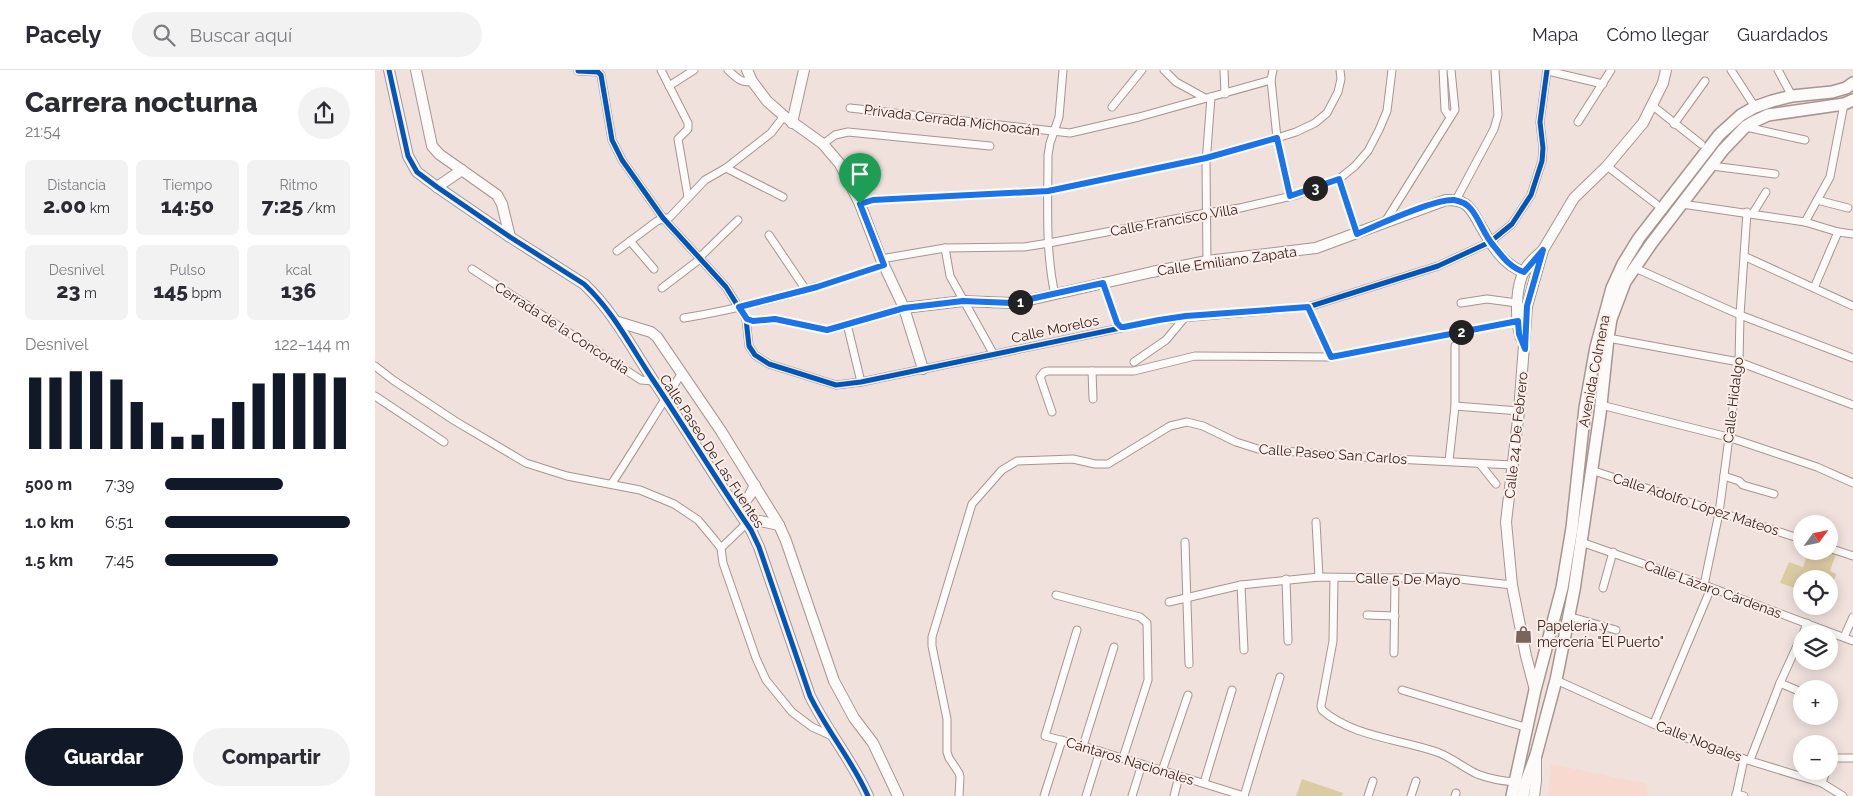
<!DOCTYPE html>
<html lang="es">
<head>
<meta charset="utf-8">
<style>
  body { margin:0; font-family:Raleway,sans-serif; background:#f2f2f3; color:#2b2b33; height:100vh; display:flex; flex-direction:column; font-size:19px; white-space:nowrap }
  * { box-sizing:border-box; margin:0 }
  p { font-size:16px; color:#7c7c81 }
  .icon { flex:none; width:28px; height:28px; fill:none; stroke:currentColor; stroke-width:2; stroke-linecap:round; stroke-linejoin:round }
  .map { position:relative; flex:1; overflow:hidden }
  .sheet { display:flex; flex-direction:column; background:#fff; width:375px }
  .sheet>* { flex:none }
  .needle { width:32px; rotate:57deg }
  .buttons { position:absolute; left:1418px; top:445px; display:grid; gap:10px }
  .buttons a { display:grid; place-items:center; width:45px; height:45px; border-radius:50%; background:#fff; box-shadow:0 2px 12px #0003; font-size:25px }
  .pin { position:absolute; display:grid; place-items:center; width:42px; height:42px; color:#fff; margin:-51px -21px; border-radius:50% 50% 50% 0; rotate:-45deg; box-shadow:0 0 5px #0007 }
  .pin .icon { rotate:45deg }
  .km { position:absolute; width:25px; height:25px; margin:-12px; border-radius:50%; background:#222; color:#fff; font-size:14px; line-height:25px; text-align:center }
  .round { display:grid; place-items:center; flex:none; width:52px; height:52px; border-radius:26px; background:#f2f2f3 }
  .headline { display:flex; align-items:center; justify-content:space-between; height:85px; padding:0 25px }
  h1 { font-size:28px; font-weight:800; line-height:38px }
  .figures { display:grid; grid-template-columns:repeat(3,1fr); gap:8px; height:85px; padding:5px 25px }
  .figures div { display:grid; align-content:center; border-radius:8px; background:#f2f2f3; text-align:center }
  .figures b { font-size:21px; font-weight:800 }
  .figures small { font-size:14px; font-weight:400 }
  .figures p { font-size:14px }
  .chart { height:140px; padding:10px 25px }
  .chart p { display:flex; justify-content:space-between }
  .chart svg { width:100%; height:90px; margin-top:5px; stroke:#111827; stroke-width:6 }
  .button { display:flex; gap:10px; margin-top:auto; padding:10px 25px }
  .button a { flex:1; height:58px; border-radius:30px; background:#111827; color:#fff; font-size:20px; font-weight:800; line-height:58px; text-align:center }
  .button a+a { background:#f2f2f3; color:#2b2b33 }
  ul { padding:0 25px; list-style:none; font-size:16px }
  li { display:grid; grid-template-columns:80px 60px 1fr; align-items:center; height:38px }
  li i { height:12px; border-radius:6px; background:#111827 }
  header { display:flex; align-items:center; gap:30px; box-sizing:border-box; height:70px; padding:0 25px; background:#fff; border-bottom:1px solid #e1e1e2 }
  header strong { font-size:24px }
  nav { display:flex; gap:28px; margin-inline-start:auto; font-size:18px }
  .search { width:350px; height:45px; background:#f2f2f3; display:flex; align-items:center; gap:12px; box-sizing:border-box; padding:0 18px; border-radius:28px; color:#7c7c81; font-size:19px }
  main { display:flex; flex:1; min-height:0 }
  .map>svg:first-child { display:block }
</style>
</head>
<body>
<header>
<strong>Pacely</strong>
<div class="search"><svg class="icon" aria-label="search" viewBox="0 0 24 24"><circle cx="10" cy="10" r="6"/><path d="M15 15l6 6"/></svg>Buscar aquí</div>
<nav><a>Mapa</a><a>Cómo llegar</a><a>Guardados</a></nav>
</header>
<main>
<section class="sheet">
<div class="headline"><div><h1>Carrera nocturna</h1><p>21:54</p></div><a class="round"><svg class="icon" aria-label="share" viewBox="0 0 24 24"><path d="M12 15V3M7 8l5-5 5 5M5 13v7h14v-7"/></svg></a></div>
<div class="figures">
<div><p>Distancia</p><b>2.00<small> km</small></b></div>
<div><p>Tiempo</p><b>14:50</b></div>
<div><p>Ritmo</p><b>7:25<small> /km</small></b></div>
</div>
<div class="figures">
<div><p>Desnivel</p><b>23<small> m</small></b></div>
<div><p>Pulso</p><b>145<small> bpm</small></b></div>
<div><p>kcal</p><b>136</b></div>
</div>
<div class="chart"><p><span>Desnivel</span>122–144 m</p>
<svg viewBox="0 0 160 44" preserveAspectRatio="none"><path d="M5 44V9M15 44V9M25 44V6M35 44V6M45 44V10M55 44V21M65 44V31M75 44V38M85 44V37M95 44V29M105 44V21M115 44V12M125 44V7M135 44V7M145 44V7M155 44V9"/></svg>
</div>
<ul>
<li><b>500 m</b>7:39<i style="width:64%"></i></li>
<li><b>1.0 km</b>6:51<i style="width:100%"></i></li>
<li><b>1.5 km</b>7:45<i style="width:61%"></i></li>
</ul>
<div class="button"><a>Guardar</a><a>Compartir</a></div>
</section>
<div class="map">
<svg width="1478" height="726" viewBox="0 0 1478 726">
  <rect width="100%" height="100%" fill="#f0e1dd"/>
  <!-- built -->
  <polygon fill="#f8d9d0" points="1176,694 1273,714 1272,726 1173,726"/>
  <!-- green -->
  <g fill="#dbcba2">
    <polygon points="1434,481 1462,481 1455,501 1461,504 1454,526 1454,509 1426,509 1426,520 1405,513 1414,492 1428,497"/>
    <polygon points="927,709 968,723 967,726 921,726"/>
  </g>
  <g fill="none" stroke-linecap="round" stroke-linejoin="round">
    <defs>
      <g id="street">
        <polyline points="286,0 313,53 313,59 303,69 313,127"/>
        <path d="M353 0C361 7 366 14 377 11"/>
        <polyline points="789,0 801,12 830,28"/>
        <polyline points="849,0 850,24"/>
        <polyline points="898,0 896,10 902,68 915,126"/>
        <polyline points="1068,0 1070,40 1075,47"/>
        <polyline points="1356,0 1380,37"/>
        <polyline points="1403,0 1417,26"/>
        <polyline points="203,1 223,2 226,5 237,70 247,90 288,148 351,217 371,249 374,276 380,285 394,294 461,315 486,312 784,250 933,237 1063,196 1115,172 1137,154 1156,125 1167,91 1168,78 1165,52 1172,0"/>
        <polyline points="1173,1 1228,14"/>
        <polyline points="294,16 319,0"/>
        <polyline points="1278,36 1326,74"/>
        <polyline points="737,37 767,0"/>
        <polyline points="475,38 695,63 764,47 896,10"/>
        <polyline points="1203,52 1236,0"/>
        <polyline points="1299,54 1330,11"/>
        <polyline points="1371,57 1430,70"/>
        <polyline points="448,74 460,65 473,62 615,76"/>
        <polyline points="1232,96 1281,134"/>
        <polyline points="1337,96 1400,104"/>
        <polyline points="351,98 408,127"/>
        <polyline points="964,109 982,163"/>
        <polyline points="1081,130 1119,59 1123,45 1120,0"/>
        <polyline points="1442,130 1473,138"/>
        <polyline points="485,134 498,130 673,121 831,88 902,68 921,62 940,53 952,43 963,22 966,9 965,0"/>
        <polyline points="1307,134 1430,152 1463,162 1478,164"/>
        <polyline points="1378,143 1391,122"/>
        <polyline points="1010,152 1080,40 1076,0"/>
        <polyline points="1430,152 1455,107 1469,34"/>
        <polyline points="394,165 431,220"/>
        <polyline points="255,171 279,199"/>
        <polyline points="570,178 575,206 618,283"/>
        <polyline points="242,181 282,151 295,147 330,110 351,98 396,63 409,46"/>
        <polyline points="1371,187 1478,236"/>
        <polyline points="324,188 363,150"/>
        <polyline points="506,189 570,178 649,177 674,173 831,143 865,138 921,125 964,109 980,96 993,81 1004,60 1012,41 1017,0"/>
        <polyline points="832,191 831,93 836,27"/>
        <polyline points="1260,198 1365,245 1478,288"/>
        <polyline points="97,199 266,310 278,311"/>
        <polyline points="728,213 742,253 746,257"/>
        <polyline points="287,218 325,189"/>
        <polyline points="1439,218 1463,162"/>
        <path d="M680 225C670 180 673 131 673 85L675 73 684 47 688 0"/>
        <polyline points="1086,233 1112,229 1142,233"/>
        <polyline points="933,237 956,287"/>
        <path d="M309 248C377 237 443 217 509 195"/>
        <polyline points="371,249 378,251 400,249 452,260 529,238"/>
        <polyline points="472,254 486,312"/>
        <polyline points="1233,268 1364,292 1478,335"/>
        <polyline points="759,292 791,270 811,246"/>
        <polyline points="0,296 18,310 80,351 151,393 192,406 265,420 299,434 323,450 338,468 346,478 348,493 381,588 391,610 417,642 437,657 459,667"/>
        <polyline points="717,301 718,329"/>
        <polyline points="0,326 69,372"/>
        <polyline points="1226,335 1353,367 1442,397 1478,413"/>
        <polyline points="1080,336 1144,341"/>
        <polyline points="677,342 665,307 669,302 673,301 759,301 820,286 956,287 1143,251"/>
        <polyline points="1074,391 1080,336 1080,276"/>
        <polyline points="1105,394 1121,414"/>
        <polyline points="1216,400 1426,469"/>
        <polyline points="1349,406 1364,411 1368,415 1399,424"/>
        <path d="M237 413C261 377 283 339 307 303"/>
        <polyline points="941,452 944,507"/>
        <polyline points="810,472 814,594"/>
        <polyline points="1206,472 1329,515 1478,571"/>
        <polyline points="346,478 371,454"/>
        <polyline points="1454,478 1478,486"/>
        <path d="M959 508 958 571 946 636 947 640C978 667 1025 669 1062 682 1076 687 1089 698 1102 704 1115 709 1127 711 1140 712"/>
        <polyline points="911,509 913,571"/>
        <polyline points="866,515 869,580"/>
        <polyline points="1329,515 1344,443 1364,292 1365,245 1372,142"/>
        <polyline points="1228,518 1238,482"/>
        <polyline points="681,525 765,547 772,553 773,610 748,688"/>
        <polyline points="794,532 866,515 944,507 1020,508 1067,507 1137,515"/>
        <polyline points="992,545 1020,546"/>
        <polyline points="1193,546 1241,560"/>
        <polyline points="702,560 670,666 708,676 869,726"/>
        <polyline points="1428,564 1432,553"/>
        <polyline points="1469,567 1478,547"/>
        <polyline points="1019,583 1020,508"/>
        <polyline points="1181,610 1298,663 1369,689 1447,713 1468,726"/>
        <polyline points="1405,613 1426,622"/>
        <polyline points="1027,620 1153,658"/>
        <polyline points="1454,634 1457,635"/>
        <polyline points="1279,653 1336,518"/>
        <polyline points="708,676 739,577"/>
        <polyline points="1375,690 1405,613 1426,567"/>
        <polyline points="1454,694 1457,688 1478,688"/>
        <polyline points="787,701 813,625"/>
        <polyline points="829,713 857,620"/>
        <polyline points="1447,713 1451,701"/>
        <polyline points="1361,724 1369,726"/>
        <polyline points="584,726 585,707 584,703 574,688 572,682 572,649 557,576 557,567 597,434 627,400 642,391 698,389 720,394 733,394 795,356 812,352 828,356 861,372 883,379 1001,388 1137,395"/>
        <polyline points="669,726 687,670"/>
        <polyline points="711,726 725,681"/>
        <polyline points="757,726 767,694"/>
        <polyline points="799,726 804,706"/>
        <polyline points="869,726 905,607"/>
        <polyline points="993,726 998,711"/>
        <polyline points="1036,726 1041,711"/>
        <polyline points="1080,726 1081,723"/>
        <polyline points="1361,726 1369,689"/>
      </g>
      <g id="secondary">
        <path d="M14 0 33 86 42 102 62 117 135 167 209 214C238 241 256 277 278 310 311 359 342 411 376 460L384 477 435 626C452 661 477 690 493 726"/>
        <polyline points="41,0 57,76 64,84 122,125 127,134 135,167"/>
        <polyline points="372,0 377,11 392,31 409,46 448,74 465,94 485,134 506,189 529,238 548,299"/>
        <polyline points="417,53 429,0"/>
        <polyline points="62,117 87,100"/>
        <path d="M529 238 588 231 637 233 650 231 777 202 832 191 941 178 1071 130C1078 130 1084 130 1090 134 1097 139 1100 146 1104 153 1115 172 1127 195 1149 202"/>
        <polyline points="240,251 276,262 282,267 346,361 404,455 411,471 459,611 479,648 498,673 523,726"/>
        <path d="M1146 268C1140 250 1140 214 1151 198 1155 191 1162 186 1167 181"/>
        <polyline points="357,431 371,430 375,425 380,415"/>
        <polyline points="371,454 385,451 404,455"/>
        <polyline points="1160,620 1151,586 1137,515 1131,452 1144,341 1152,236 1168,180 1199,128 1232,96 1268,53 1288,13 1291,0"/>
        <polyline points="1159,726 1161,711 1161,687"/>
      </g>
      <g id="primary">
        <polyline points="1137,726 1160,620 1187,518 1197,458 1210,338 1221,277 1237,218 1248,194 1264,168 1344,65 1366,45 1380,37 1397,31 1417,26 1457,22 1471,18 1478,13"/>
        <polyline points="1148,726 1150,715 1161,685 1181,610 1199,520 1225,344 1233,268 1236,249 1250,212 1276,174 1348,80 1370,57 1378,52 1393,45 1469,34 1478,30"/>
      </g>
    </defs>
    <!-- street casing -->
    <use href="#street" stroke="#a69591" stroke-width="9"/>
    <!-- secondary casing -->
    <use href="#secondary" stroke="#a69591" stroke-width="12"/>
    <!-- primary casing -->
    <use href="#primary" stroke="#a69591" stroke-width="14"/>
    <!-- street -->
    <use href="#street" stroke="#fdfafa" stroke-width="7"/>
    <!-- secondary -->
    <use href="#secondary" stroke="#fdfafa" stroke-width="10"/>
    <!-- primary -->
    <use href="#primary" stroke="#fdfafa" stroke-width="11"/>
    <defs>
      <g id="cycleway">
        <path d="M14 0 33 86 42 102 62 117 135 167 209 214C238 241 256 277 278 310 311 359 342 411 376 460L384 477 435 626C452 661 477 690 493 726"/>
        <polyline points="203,1 223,2 226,5 237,70 247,90 288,148 351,217 371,249 374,276 380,285 394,294 461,315 486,312 784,250 933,237 1063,196 1115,172 1137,154 1156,125 1167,91 1168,78 1165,52 1172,0"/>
      </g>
    </defs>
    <!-- cycleway casing -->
    <use href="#cycleway" stroke="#fbeeea" stroke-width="8"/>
    <!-- cycleway -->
    <use href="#cycleway" stroke="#0057b8" stroke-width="5"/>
  </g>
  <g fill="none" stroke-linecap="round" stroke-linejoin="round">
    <defs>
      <path id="route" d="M902 68 915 126 964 109 982 164C1002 155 1061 128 1079 130 1085 131 1092 134 1096 139 1105 150 1109 165 1118 175 1127 186 1134 197 1149 202L1168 180 1152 236 1150 279 1144 264 1143 251 956 287 933 237 811 246 784 250 749 257H746L742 253 728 213 637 233 588 231 529 238 452 260 400 249 378 251 372 249 364 237 442 217 509 195 485 134 498 130 673 121 831 88Z"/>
    </defs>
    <!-- route casing -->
    <use href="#route" stroke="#fff" stroke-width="10"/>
    <!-- route -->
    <use href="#route" stroke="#1a73e8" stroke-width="6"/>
  </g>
  <!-- icons -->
  <defs>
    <symbol id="shop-bare" viewBox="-9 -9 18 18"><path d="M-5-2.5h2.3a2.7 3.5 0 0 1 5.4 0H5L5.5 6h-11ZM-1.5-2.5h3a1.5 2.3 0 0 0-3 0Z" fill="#79645e" stroke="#fbeeea" stroke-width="2.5" paint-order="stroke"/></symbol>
  </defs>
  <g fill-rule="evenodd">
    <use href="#shop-bare" x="1136" y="552" width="25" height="25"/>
  </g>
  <g text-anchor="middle" stroke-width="4" stroke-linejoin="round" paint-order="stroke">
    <!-- street labels -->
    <g font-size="14" fill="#39211a" stroke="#fbeeea">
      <text transform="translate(577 50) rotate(7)" y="5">Privada Cerrada Michoacán</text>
      <text transform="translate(799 150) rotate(-10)" y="5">Calle Francisco Villa</text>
      <text transform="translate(852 191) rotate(-8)" y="5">Calle Emiliano Zapata</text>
      <text transform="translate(187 258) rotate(33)" y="5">Cerrada de la Concordia</text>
      <text transform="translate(680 259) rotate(-12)" y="5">Calle Morelos</text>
      <text transform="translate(1219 301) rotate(-79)" y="5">Avenida Colmena</text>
      <text transform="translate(1358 330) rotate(-83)" y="5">Calle Hidalgo</text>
      <text transform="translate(1141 365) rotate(-84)" y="5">Calle 24 De Febrero</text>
      <text transform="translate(337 381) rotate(57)" y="5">Calle Paseo De Las Fuentes</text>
      <text transform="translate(958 384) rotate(4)" y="5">Calle Paseo San Carlos</text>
      <text transform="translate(1321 434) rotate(18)" y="5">Calle Adolfo López Mateos</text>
      <text transform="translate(1033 509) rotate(1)" y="5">Calle 5 De Mayo</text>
      <text transform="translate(1338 519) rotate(20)" y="5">Calle Lázaro Cárdenas</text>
      <text transform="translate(1324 671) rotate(21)" y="5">Calle Nogales</text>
      <text transform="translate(755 691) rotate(17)" y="5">Cántaros Nacionales</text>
    </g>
    <!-- poi labels -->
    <g font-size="14" fill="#39211a" stroke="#fbeeea" text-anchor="start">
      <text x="1162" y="561">Papelería y<tspan x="1162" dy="16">mercería "El Puerto"</tspan></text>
    </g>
  </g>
</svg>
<div class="buttons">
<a><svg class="needle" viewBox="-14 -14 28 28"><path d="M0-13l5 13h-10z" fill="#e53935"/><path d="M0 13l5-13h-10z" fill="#7c7c81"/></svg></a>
<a><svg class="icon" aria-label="locate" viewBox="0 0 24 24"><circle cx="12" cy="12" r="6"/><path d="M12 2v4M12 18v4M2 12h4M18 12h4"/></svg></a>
<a><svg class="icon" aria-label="layers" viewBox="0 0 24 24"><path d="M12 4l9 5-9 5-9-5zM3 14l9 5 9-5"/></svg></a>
<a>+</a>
<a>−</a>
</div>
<div class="pin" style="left:485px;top:134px;background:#1e9e55"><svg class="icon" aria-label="arrive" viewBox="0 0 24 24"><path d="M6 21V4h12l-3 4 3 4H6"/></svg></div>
<b class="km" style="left:645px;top:232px">1</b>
<b class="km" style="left:1086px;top:262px">2</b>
<b class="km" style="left:940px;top:118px">3</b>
</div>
</main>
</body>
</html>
